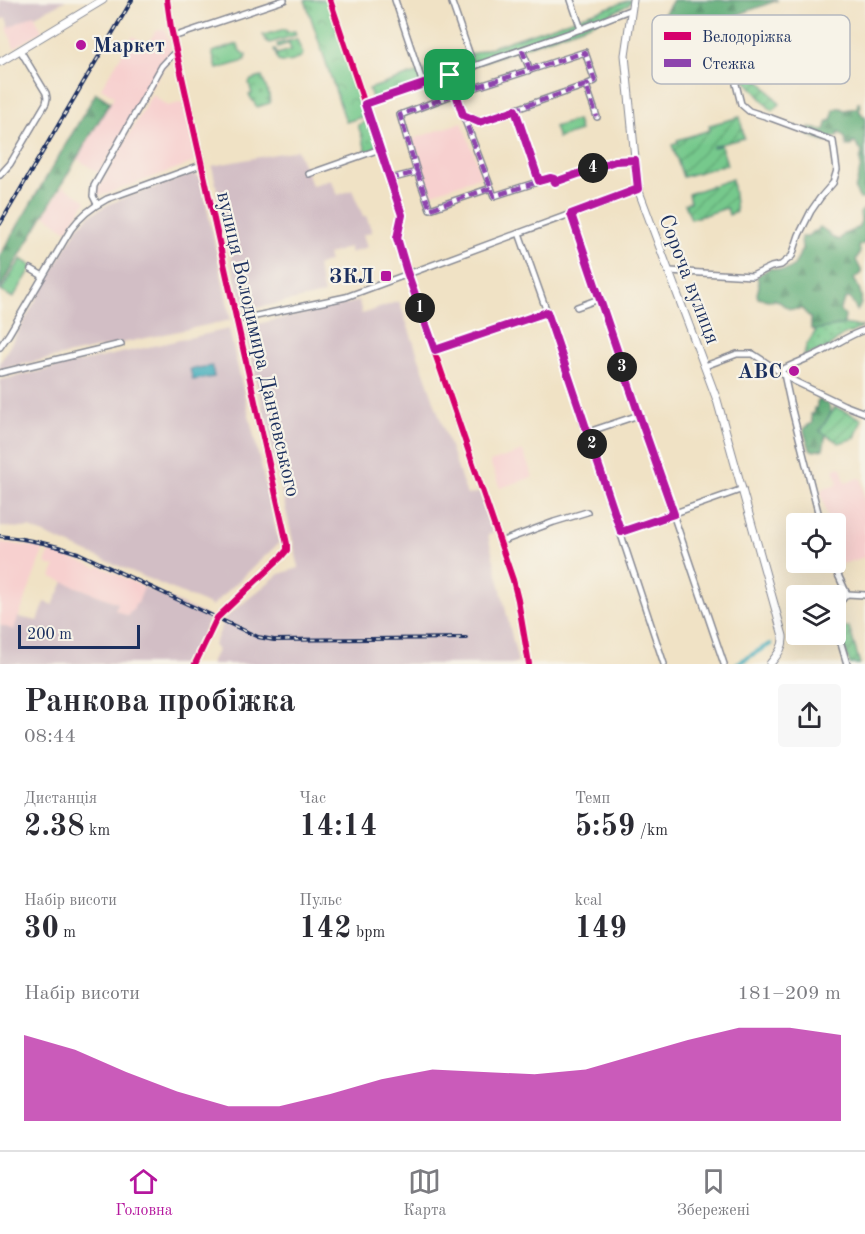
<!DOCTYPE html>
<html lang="uk">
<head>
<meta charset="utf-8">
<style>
  body { margin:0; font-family:"Old Standard TT",serif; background:#f7f7f7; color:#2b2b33; height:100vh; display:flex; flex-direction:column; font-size:22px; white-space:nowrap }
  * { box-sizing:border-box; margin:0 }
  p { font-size:20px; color:#7c7c81 }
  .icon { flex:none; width:33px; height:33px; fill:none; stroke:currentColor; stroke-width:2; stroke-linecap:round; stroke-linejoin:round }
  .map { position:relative; height:664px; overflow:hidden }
  .sheet { display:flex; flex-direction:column; background:#fff; flex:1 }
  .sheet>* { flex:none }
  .buttons { position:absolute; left:786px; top:513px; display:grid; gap:12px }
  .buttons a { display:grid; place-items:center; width:60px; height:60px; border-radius:6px; background:#fff; box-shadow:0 6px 24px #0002; font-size:30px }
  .scale { position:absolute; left:18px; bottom:15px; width:122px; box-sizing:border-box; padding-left:6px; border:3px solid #1b2f5e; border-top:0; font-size:16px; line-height:21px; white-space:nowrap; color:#1b2f5e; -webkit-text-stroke:4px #f7f3e8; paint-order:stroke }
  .pin { position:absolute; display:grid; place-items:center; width:51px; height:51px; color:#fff; margin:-26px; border-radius:12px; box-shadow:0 3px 9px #0006 }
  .km { position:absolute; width:30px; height:30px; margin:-15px; border-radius:50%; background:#222; color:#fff; font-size:16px; line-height:30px; text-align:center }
  .round { display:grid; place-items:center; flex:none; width:63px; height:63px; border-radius:6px; background:#f7f7f7 }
  .head { display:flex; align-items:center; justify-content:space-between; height:102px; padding:0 24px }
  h1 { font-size:33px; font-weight:700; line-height:45px }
  .stats { display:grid; grid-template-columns:repeat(3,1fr); gap:9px; height:102px; padding:6px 24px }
  .stats div { display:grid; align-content:center }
  .stats b { font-size:30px; font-weight:700 }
  .stats small { font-size:16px; font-weight:400 }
  .stats p { font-size:16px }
  .chart { height:168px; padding:12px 24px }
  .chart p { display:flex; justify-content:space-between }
  .chart svg { width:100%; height:108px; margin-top:6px; fill:#b5179e; opacity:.7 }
  .tab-bar { display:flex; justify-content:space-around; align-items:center; height:84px; border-top:2px solid #e1e1e2; background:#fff; font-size:16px; color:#7c7c81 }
  .tab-bar a { display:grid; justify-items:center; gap:3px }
  .tab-bar .current { color:#b5179e }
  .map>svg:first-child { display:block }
</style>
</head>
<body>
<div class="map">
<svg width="865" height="664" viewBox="0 0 865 664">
  <defs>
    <pattern id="grass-dots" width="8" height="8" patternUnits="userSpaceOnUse" patternTransform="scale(1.5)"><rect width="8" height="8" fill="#76c98c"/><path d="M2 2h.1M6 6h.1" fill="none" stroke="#60a476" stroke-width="1.8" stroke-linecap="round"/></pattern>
    <pattern id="forest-firs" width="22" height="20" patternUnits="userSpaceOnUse" patternTransform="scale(1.5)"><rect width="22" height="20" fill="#60ad78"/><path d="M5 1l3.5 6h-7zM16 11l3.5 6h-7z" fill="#4e8d66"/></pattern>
    <pattern id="park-crowns" width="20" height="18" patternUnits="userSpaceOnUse" patternTransform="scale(1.5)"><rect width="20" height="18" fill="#76c98c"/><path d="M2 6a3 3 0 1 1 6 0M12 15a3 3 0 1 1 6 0" fill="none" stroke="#60a476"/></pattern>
    <pattern id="garden-furrows" width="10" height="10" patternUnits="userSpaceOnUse" patternTransform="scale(1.5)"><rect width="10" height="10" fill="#76c98c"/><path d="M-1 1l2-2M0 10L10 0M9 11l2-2" fill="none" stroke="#60a476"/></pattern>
    <pattern id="water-ripples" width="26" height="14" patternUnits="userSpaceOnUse" patternTransform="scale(1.5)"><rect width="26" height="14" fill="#3baab9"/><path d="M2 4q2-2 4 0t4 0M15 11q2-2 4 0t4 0" fill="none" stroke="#318b9a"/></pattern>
  </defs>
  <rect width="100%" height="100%" fill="#f7f3e8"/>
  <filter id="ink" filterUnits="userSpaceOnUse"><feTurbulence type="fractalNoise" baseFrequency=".0167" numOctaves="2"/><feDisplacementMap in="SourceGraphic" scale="12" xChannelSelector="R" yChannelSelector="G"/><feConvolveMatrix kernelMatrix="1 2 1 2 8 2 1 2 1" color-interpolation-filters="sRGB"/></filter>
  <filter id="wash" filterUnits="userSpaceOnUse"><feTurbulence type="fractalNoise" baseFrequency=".008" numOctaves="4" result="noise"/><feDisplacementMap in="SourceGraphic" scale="24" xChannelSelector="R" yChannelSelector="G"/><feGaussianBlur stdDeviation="1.35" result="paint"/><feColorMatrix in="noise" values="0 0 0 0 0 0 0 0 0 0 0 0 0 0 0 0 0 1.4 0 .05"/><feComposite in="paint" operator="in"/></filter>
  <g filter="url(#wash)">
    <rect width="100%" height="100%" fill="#f0e2c5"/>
    <!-- built -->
    <g fill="#f7d0cf">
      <polygon points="34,15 42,31 14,48 7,27"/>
      <polygon points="165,29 172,53 99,173 77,159 114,96 101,88 133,36 147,44 156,31"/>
      <polygon points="152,94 167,106 183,102 196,159 192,163 100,196 96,193"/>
      <polygon points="462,122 482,176 427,195 410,140"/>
      <polygon points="63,186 86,201 67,231 45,215"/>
      <polygon points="523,451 533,477 500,488 490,462"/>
      <polygon points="841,467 845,482 859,478 862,479 865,514 865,557 842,564 839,563 836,550 836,524 829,523 821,493 823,488 838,484 834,468"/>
      <polygon points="0,542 44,548 14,630 0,625"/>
      <polygon points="50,551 98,568 100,566 144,587 138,604 132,613 128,616 115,610 118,603 51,577 55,567 45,563"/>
    </g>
    <!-- industrial -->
    <g fill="#d2bec5">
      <polygon points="0,0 66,0 35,16 34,15 9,27 6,18 0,20"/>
      <polygon points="297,150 312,185 331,180 338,195 352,190 363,216 366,216 372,232 363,235 367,247 351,253 349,247 327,255 329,261 317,266 324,294 242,311 212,166"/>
      <polygon points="193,174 201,179 231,320 0,369 0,363 78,227 90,215 111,203"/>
      <polygon points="359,301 362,314 399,301 467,495 480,492 493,533 488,535 518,662 511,664 210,664 217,651 214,645 226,617 279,574 299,568 244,327"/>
      <polygon points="229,329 279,543 212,606 30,528 0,527 0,380"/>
      <polygon points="64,582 118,603 115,610 128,616 130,612 132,612 135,605 138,603 144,587 210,617 189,664 0,664 0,625 14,630 18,617 38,621 45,602 53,605"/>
    </g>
    <!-- grass -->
    <g fill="url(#grass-dots)" stroke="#487c75" stroke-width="1.5">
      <polygon points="285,29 287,32 295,31 296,35 270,43 266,41 263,35"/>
      <path d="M297 39 303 54C299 61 286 64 278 61L274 49H275L277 54 291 50 289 43 278 47 277 44Z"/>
      <polygon points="262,77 269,95 270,103 257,107 249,95 252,94 249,83 251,80"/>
      <polygon points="369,120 379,149 367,153 358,125"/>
      <path d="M843 324 863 327 850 333 844 334 829 347 804 356 806 346 817 329C822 329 839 327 843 324Z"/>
    </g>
    <!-- forest -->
    <g fill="url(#forest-firs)" stroke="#3e6e6b" stroke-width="1.5">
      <polygon points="673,0 778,0 701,28 691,51 667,53 663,16"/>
      <polygon points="96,93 110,102 0,289 0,256"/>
      <path d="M858 102 860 103 861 107 859 110 863 116H865V199H860L855 190 861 166 860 160 862 152 854 142 851 146H847L845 138 839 132 837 137 830 138 827 142 821 141 807 134 809 128 825 130 828 121H831L834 110C838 107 840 107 844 110L857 108Z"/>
      <path d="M865 208V243L859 246 860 252 856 260 861 270V273L854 279C861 290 865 301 857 311L850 298H846L840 308V311L845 316 844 323C837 328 823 328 814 330L811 329V319L802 309C781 311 789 305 774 299L773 301 758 298 757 294 759 286 757 276 770 268C780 271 790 273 796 262 799 258 799 253 802 249L801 237H807L812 232 817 231 820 227 829 233 831 237 839 240 844 234 858 228 861 221 860 213Z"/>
      <path d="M820 399 823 403H828L831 413 820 431 826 435 823 449 814 451 810 449C808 441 804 436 804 428L812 423 811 414H813L814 408H817V402Z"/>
    </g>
    <!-- park -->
    <g fill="url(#park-crowns)" stroke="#487c75" stroke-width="1.5">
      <polygon points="305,0 328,0 368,115 346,122"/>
      <polygon points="630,0 631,1 628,5 593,23 373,100 369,89"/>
      <polygon points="238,44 240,51 246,55 245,61 217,69 212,52"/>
      <polygon points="21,259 33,266 13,298 1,291"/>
    </g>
    <!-- garden -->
    <g fill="url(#garden-furrows)" stroke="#487c75" stroke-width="1.5">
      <polygon points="746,64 780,104 772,111 740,74"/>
      <polygon points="740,117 744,138 713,146 713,148 721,145 727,164 683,177 672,145 678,143 677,140 710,130 709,125"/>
      <polygon points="732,179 736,212 729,215 727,208 691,219 685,204 690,202 688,194"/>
      <polygon points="835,407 862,419 855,438 839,443 820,431"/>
      <polygon points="849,627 860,664 850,664 839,632 840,629"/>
    </g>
    <!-- pitch -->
    <polygon fill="#76c98c" stroke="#487c75" stroke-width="1.5" points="577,120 580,131 558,138 554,127"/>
    <!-- water -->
    <polygon fill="url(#water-ripples)" stroke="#2b6c8c" stroke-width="1.5" points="212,366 214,377 193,380 190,369"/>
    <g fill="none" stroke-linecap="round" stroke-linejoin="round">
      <!-- canal -->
      <polyline stroke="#3baab9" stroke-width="4.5" points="737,664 770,644"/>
    </g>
  </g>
  <g filter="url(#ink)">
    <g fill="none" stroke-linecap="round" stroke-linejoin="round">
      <defs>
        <g id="minor">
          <polyline points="167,0 171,28 287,544 287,550 281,557 217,618 195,664"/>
          <polyline points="330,0 402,215 397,238 407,272 513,580 518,600 529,664"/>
          <polyline points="395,0 423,84"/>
          <polyline points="451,0 474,67"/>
          <polyline points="571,0 581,29"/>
          <polyline points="173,37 284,0"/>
          <polyline points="522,50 530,70 455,94 494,196 550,178 554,179 555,182 615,161 635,161"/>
          <polyline points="530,70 585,52 595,81 586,85"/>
          <polyline points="365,104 581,29 632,9"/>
          <polyline points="515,110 539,181"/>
          <polyline points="463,115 479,122 586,85 597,117"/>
          <polyline points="417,172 430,209 491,188"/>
          <polyline points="309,174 380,149"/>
          <polyline points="0,175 10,164 46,103 47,98 46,93 20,50"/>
          <polyline points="390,179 417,172 400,115 455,94 450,75"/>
          <polyline points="97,204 93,196 94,186 162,66 176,51"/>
          <polyline points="571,214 724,664"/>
          <polyline points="519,233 547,312 664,664"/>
          <polyline points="31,269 43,276"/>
          <polyline points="669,271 752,276 771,267 781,265 792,256 799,235 811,211 820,198 833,183 837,170 833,141 771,118 749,111 741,104 736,84 738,64"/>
          <polyline points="577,307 599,299"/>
          <polyline points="237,320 346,297 638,189"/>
          <path d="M0 347 9 334 71 229C81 215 92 207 107 199L201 165"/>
          <polyline points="435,350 547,312"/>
          <polyline points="705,366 737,354 753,354 794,381 844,405 865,413"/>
          <path d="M780 371C795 362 812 358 827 349 840 342 851 334 865 330"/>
          <polyline points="0,373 121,344"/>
          <polyline points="784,374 790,402 821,524"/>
          <polyline points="588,432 639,415"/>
          <polyline points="621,532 743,489"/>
          <polyline points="500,542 554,522 587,512"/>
          <polyline points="832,562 847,594 836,607 836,611"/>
          <polyline points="847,594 865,595"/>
          <polyline points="836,627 847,664"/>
        </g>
        <g id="major">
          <path d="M633 0 625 55 638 189 717 400 783 636C784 648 777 655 770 664"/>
          <polyline points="0,62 103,0"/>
        </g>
      </defs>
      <!-- minor casing -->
      <use href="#minor" stroke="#868892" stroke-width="8"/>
      <!-- major casing -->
      <use href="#major" stroke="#868892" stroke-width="9"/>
      <!-- minor -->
      <use href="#minor" stroke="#fff" stroke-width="5"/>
      <!-- major -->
      <use href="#major" stroke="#fff" stroke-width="7"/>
      <defs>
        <g id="rail">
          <polyline points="0,224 132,0"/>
          <path d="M0 536C27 539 52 544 78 553L258 637 274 640 466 638"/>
        </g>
      </defs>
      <!-- rail casing -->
      <use href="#rail" stroke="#1b2f5e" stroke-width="4"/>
      <!-- rail -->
      <use href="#rail" stroke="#f7f3e8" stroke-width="1.5" stroke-dasharray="4.5" stroke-linecap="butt"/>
      <!-- quiet -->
      <g stroke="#8e44ad" stroke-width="4.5" stroke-dasharray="9 4.5" stroke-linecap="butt">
        <polyline points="522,50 530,70 455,94 494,196 550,178 554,179 555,182 615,161 635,161"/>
        <polyline points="530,70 585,52 595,81 586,85"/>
        <polyline points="515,110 539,181"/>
        <polyline points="463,115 479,122 586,85 597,117"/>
        <polyline points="417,172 430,209 491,188"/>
        <polyline points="390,179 417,172 400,115 455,94 450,75"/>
      </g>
      <defs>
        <g id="cycleway">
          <polyline points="167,0 171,28 287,544 287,550 281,557 217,618 195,664"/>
          <polyline points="330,0 402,215 397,238 407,272 513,580 518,600 529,664"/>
        </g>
      </defs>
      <!-- cycleway casing -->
      <use href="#cycleway" stroke="#f7f3e8" stroke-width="10"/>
      <!-- cycleway -->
      <use href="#cycleway" stroke="#d6006c" stroke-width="6"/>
    </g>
  </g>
  <g fill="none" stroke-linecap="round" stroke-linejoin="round" filter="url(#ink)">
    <defs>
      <polygon id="route" points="450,75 463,115 479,122 515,110 539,181 550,178 554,179 555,182 615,161 635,160 638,189 571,214 639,415 674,514 621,532 547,312 435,350 407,272 397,238 402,215 365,104"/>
    </defs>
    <!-- route casing -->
    <use href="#route" stroke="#fff" stroke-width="12"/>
    <!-- route -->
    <use href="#route" stroke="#b5179e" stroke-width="8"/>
  </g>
  <!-- markers -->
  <g fill="#b5179e" stroke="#f7f3e8" stroke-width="2">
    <circle cx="81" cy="45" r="6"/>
    <rect x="380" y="270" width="12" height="12" rx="3"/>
    <circle cx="794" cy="371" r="6"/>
  </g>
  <g text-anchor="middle" stroke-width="4.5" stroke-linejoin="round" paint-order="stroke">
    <!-- poi labels -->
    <g font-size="21" font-weight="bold" fill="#1b2f5e" stroke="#f7f3e8" text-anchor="end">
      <text x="93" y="52" text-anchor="start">Маркет</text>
      <text x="374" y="283">ЗКЛ</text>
      <text x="782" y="378">ABC</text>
    </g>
    <!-- street labels -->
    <g font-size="21" fill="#1b2f5e" stroke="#f7f3e8">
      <text transform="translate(690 279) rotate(69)" y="7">Сороча вулиця</text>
      <text transform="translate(259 344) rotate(77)" y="7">вулиця Володимира Данчевського</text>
    </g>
  </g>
  <!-- legend -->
  <rect x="652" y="15" width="198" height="69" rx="9" fill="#f7f3e8" stroke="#b5b8bf" stroke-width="1.5"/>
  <rect x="664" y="32" width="27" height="8" fill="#d6006c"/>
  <rect x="664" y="59" width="27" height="8" fill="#8e44ad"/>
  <g font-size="16" fill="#1b2f5e">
    <text x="702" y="42">Велодоріжка</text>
    <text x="702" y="69">Стежка</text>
  </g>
</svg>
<div class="buttons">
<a><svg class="icon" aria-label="locate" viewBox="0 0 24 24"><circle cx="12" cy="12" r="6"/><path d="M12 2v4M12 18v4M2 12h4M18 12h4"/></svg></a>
<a><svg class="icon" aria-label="layers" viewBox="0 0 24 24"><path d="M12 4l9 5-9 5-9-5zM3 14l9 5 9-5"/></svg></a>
</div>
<div class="scale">200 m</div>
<div class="pin" style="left:450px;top:75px;background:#1e9e55"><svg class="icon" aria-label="arrive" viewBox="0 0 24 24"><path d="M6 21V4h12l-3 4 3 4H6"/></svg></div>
<b class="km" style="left:420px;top:308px">1</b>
<b class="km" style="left:592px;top:444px">2</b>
<b class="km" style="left:622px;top:367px">3</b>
<b class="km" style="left:593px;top:168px">4</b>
</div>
<section class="sheet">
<div class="head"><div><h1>Ранкова пробіжка</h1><p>08:44</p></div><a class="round"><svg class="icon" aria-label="share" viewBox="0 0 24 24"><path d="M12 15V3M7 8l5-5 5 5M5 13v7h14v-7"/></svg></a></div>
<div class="stats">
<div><p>Дистанція</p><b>2.38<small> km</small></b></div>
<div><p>Час</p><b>14:14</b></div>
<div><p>Темп</p><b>5:59<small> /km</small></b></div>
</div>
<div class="stats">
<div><p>Набір висоти</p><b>30<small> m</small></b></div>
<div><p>Пульс</p><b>142<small> bpm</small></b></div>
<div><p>kcal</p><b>149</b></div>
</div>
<div class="chart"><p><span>Набір висоти</span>181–209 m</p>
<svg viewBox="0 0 160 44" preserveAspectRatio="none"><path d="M0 44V9L10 15L20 24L30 32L40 38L50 38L60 33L70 27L80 23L90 24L100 25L110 23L120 17L130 11L140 6L150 6L160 9V44z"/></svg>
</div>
</section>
<nav class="tab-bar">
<a class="current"><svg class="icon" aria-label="home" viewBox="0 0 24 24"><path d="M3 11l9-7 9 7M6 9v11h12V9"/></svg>Головна</a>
<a><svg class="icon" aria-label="map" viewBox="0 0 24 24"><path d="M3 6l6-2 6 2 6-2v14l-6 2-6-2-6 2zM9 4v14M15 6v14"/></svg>Карта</a>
<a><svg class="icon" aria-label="saved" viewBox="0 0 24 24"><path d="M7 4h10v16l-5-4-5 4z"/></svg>Збережені</a>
</nav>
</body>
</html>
